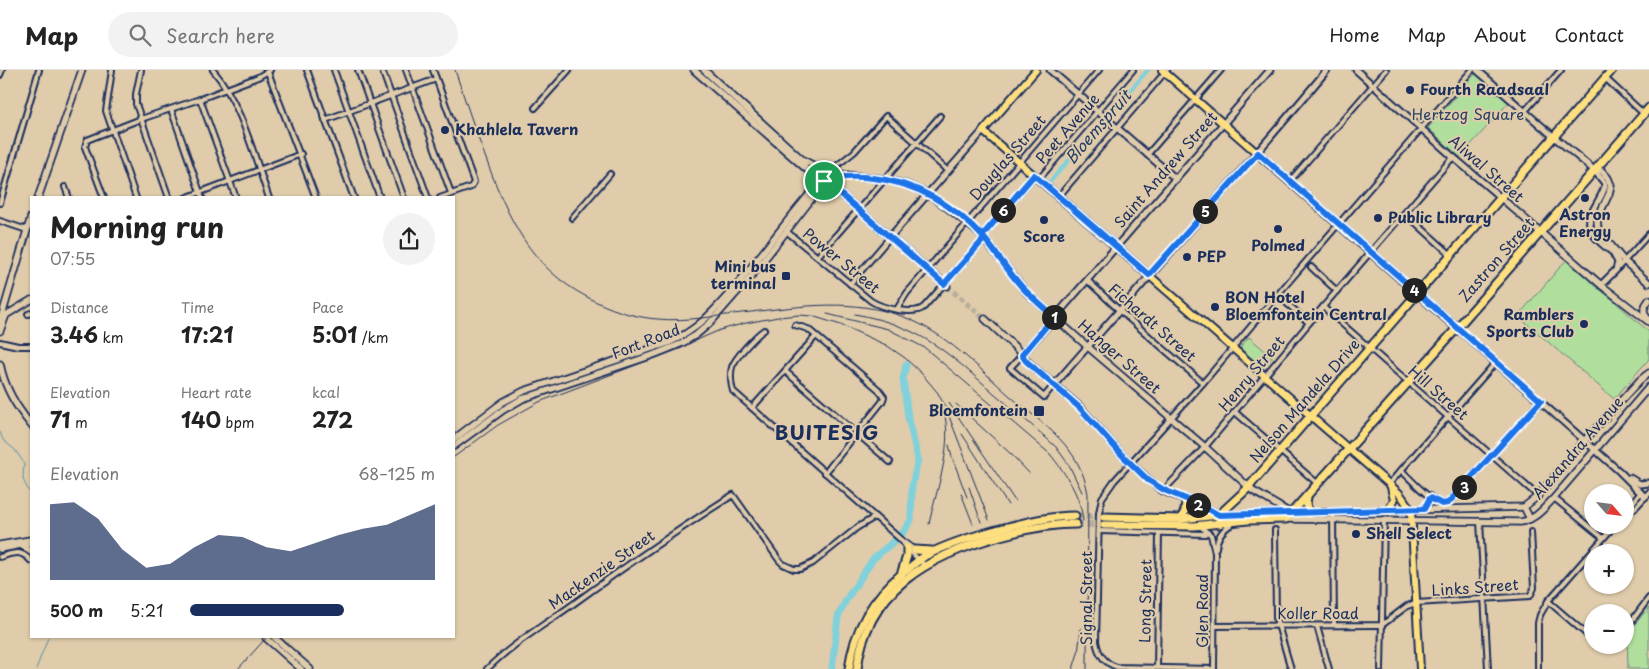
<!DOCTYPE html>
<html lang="en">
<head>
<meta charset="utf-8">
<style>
  body { margin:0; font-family:"Playpen Sans",sans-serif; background:#f2f2f2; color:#222; height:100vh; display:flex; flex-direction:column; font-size:19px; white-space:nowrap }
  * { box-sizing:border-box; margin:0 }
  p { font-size:16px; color:#767676 }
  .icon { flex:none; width:28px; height:28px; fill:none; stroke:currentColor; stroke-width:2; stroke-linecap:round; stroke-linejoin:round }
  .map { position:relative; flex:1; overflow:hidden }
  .panel { position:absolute; left:30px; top:126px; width:425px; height:442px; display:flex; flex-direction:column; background:#fff; border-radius:0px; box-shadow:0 1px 4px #0004 }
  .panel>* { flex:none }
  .needle { width:32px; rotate:118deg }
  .controls { position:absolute; left:1584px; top:414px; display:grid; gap:10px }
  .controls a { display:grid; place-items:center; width:50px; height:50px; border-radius:50%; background:#fff; box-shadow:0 1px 4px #0004; font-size:25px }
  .pin { position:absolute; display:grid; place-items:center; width:42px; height:42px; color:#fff; margin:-21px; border:2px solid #fff; border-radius:50%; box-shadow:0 1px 5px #0007 }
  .km { position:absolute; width:25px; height:25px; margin:-12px; border-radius:50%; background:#222; color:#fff; font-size:14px; line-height:25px; text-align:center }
  .round { display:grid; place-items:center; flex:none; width:52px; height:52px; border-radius:26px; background:#f2f2f2 }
  .summary { display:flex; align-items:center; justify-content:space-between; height:85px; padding:0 20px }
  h1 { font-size:28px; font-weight:700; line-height:38px }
  .metrics { display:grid; grid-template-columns:repeat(3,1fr); gap:8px; height:85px; padding:5px 20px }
  .metrics div { display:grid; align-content:center }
  .metrics b { font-size:21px; font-weight:700 }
  .metrics small { font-size:14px; font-weight:400 }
  .metrics p { font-size:14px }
  .chart { height:140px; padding:10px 20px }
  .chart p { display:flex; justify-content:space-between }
  .chart svg { width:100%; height:90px; margin-top:5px; fill:#1b2f5e; opacity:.7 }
  ul { padding:0 20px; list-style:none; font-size:16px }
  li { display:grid; grid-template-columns:80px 60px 1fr; align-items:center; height:38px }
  li i { height:12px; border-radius:6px; background:#1b2f5e }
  header { display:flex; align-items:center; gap:30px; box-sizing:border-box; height:70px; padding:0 25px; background:#fff; border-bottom:1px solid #e0e0e0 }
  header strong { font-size:24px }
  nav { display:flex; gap:28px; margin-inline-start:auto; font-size:18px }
  .search { width:350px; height:45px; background:#f2f2f2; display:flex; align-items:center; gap:12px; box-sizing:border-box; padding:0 18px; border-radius:28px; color:#767676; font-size:19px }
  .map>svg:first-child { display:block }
</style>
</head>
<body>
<header>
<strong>Map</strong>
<div class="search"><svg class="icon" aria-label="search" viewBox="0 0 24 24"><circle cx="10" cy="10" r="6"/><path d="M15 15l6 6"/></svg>Search here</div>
<nav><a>Home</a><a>Map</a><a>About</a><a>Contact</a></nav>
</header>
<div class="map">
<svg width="1649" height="599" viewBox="0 0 1649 599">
  <rect width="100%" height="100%" fill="#e0ccaa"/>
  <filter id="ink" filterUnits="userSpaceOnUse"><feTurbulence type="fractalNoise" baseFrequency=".02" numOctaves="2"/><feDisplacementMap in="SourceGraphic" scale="10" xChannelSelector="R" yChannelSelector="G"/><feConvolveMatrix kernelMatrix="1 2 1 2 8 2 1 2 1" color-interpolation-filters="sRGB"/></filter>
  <g filter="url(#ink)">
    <!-- green -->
    <g fill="#b0de9c" stroke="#66867d">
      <polygon points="1476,3 1509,32 1460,87 1428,58"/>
      <polygon points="1567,189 1649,262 1649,289 1614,329 1518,246"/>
      <polygon points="1249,267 1272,287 1263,298 1241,279 1241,276"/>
      <polygon points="1649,537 1649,599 1628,599 1627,564"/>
    </g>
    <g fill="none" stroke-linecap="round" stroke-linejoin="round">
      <!-- stream -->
      <g stroke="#5890a9" stroke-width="1">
        <polyline points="0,362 3,370 15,380 24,393 23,409 28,420 31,422"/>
        <polyline points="36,599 48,568"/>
      </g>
      <!-- canal -->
      <polyline stroke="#80d1db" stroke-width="4" points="1048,114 1148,0"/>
      <!-- river -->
      <polyline stroke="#80d1db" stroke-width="7" points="832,599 838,547 846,530 873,489 902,464 911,450 912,416 918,389 908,347 903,309 906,295"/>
      <!-- secondary-tunnel -->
      <polyline stroke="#b9ad9b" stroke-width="5.5" stroke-dasharray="5.5 3" stroke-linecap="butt" points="947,216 985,249"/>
      <!-- trunk-tunnel -->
      <g stroke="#b9ad9b" stroke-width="7" stroke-dasharray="7 3.5" stroke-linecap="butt">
        <polyline points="1075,446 1104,447"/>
        <polyline points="1076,454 1104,455"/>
      </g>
      <defs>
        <g id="minor">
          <polyline points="112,0 106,41 136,128"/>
          <polyline points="141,0 136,24 136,34 169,128"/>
          <path d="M213 0C241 33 254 86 269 128"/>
          <polyline points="307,0 354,128"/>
          <polyline points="334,0 380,128"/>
          <polyline points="358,0 404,128"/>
          <polyline points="382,0 428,128"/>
          <polyline points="406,0 451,123"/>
          <polyline points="433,0 474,112 471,117 440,128"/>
          <polyline points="268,2 316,128"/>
          <polyline points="0,5 2,0"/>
          <polyline points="1605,8 1644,44"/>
          <polyline points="200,29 236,128"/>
          <polyline points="535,38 569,0"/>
          <polyline points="171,39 202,128"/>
          <polyline points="1525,41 1561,0"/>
          <polyline points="325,50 436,9"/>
          <polyline points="1147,85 1221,0"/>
          <polyline points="829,102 854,82 886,46 948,101"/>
          <polyline points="1039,109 1133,0"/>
          <polyline points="1290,111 1386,0"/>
          <polyline points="65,117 69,128"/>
          <polyline points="1059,126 1167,0"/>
          <polyline points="104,128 85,77 87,70 141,49 200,29 258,7 270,0"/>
          <polyline points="185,128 301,84"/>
          <polyline points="0,133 39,0"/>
          <polyline points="1405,143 1450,184"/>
          <polyline points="572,148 610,104"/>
          <polyline points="0,151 27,160"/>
          <path d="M786 161 871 231C882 238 914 246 924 237L984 169"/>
          <polyline points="982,166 1035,105"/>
          <polyline points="818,186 940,46"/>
          <polyline points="1311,197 1337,221"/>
          <polyline points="1617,199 1649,164"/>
          <polyline points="1087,210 1119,240 1203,313"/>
          <polyline points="850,214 890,167"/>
          <polyline points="1282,229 1309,253"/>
          <polyline points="1323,237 1538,426"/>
          <polyline points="897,239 907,223 1099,0"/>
          <polyline points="28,244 31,243"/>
          <polyline points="795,255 808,259 878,319 884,327 882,332 825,403"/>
          <path d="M764 260C755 266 735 288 732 297 730 304 731 315 733 321L900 469 915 480"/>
          <polyline points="0,272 18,276 31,276"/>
          <polyline points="1022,285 1010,298 1044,327 1054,315"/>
          <polyline points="785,301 890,392"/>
          <polyline points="752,338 816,266"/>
          <polyline points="1235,342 1318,414"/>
          <path d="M1401 400C1412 410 1433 436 1448 433L1541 331"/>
          <polyline points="1389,414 1496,292"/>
          <polyline points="1163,421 1205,377 1309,253 1453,87"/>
          <polyline points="1554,428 1603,468"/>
          <polyline points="1626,442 1634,439 1645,427"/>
          <polyline points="1333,443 1334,555"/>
          <polyline points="1625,443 1641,422"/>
          <polyline points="1480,451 1488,599"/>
          <polyline points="1201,457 1211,465 1215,483 1214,599"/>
          <polyline points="1275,460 1276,548 1291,599"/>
          <polyline points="1099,461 1205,464"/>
          <polyline points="902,471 907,478 925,496"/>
          <path d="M1216 478C1217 467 1223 459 1232 454"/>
          <path d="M0 487C14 483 20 479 31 491"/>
          <polyline points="1548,531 1592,569"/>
          <polyline points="1215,556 1382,555 1407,536 1416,533 1530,526 1534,518 1531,462"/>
          <polyline points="1317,556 1329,599"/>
          <polyline points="1625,560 1649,528"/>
          <polyline points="1602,575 1608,577 1612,575"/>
          <polyline points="1157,598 1159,463"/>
          <path d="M487 599C513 573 546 554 576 532 627 495 679 459 733 425L779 490 783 494 794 499H800L813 493 858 457 875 447"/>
          <path d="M1214 599 1117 597C1104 593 1098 584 1096 571L1099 443 1102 428 1114 411 1203 313 1291 209 1472 0"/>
          <polyline points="1381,599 1384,449"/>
          <polyline points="1538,599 1538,553 1540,545 1548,531 1615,455"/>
        </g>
        <g id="tertiary">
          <polyline points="1050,0 1176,109"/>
          <polyline points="1356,0 1453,87 1500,127"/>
          <polyline points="1477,0 1553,66"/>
          <path d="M1594 100 1604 112 1605 116C1602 127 1595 135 1591 145 1584 163 1605 177 1618 186"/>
          <polyline points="890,167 983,61"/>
          <polyline points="1601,215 1616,200 1618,192 1614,185"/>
          <polyline points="1457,258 1619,401 1645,427 1649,423"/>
          <polyline points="1022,285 1270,0"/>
          <path d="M1054 315C1146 210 1238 107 1327 0"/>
          <polyline points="1630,408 1640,414 1649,413"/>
        </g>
        <g id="secondary">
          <polyline points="694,0 812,104 838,122 947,216"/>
          <polyline points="704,0 806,93"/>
          <polyline points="1553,66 1594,100 1602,101 1608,108 1611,115 1609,124 1597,149 1598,160 1624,191 1649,213"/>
          <polyline points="803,90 828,103 885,109 905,114 928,124 944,135 979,163 1027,223 1088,277 1205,377 1253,421 1292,444"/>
          <polyline points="1500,127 1601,215 1649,252"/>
          <polyline points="38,128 82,0"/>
          <polyline points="985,249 1015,277 1031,295 1080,337 1122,385 1149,410 1163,421 1203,436 1219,445 1524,437 1538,426 1584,371 1640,310 1649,303"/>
          <path d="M1648 249C1642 242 1643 238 1649 230"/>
          <polyline points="0,252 31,147"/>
          <polyline points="0,261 6,245 31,230"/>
          <path d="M0 294C5 319 16 336 31 355"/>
          <path d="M454 369 503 332 524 321 668 273C698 260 714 241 735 217 762 185 786 151 814 119L824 111 840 108"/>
          <polyline points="454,376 503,340 522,329 653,285 681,274 696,265 710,253 753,204 813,127"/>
          <polyline points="1524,437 1530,449"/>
          <polyline points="1425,439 1430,427"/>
          <path d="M1286 449 1521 452C1536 449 1543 439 1554 428L1649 317"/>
          <polyline points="0,475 30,470"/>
          <polyline points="22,475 31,482"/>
          <polyline points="0,479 31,473"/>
          <polyline points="266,568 301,599"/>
          <polyline points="275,568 310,599"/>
        </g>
        <g id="primary">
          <polyline points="1036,0 983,61 1389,414 1400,424 1411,440 1420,599"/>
          <polyline points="1162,0 1457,258"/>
          <polyline points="1388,441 1394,430 1391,417"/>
        </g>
        <g id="trunk">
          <polyline points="1307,427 1306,434 1309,444"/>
          <polyline points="1104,447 1181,449 1219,445"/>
          <polyline points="1181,449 1185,441 1186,430"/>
          <polyline points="1219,454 1219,445 1246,420 1612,0"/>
          <polyline points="1104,455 1194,456 1248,450 1286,449 1457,258 1649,38"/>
          <polyline points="915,480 932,481"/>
          <polyline points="901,505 907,486 907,478"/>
          <path d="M849 599C854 559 872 528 904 502 911 497 917 491 925 486 949 473 977 465 1004 458 1027 452 1051 446 1075 446"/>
          <path d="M857 599C866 519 930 485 1000 466 1025 459 1050 454 1076 454"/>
        </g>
      </defs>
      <!-- minor casing -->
      <use href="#minor" stroke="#1b2f5e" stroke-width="8"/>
      <!-- tertiary casing -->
      <use href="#tertiary" stroke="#1b2f5e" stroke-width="9"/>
      <!-- secondary casing -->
      <use href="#secondary" stroke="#1b2f5e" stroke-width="9"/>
      <!-- primary casing -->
      <use href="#primary" stroke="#1b2f5e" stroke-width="10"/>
      <!-- trunk casing -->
      <use href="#trunk" stroke="#1b2f5e" stroke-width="11"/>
      <!-- minor -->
      <use href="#minor" stroke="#e0ccaa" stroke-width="4"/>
      <!-- tertiary -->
      <use href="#tertiary" stroke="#e0ccaa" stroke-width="5"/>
      <!-- secondary -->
      <use href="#secondary" stroke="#e0ccaa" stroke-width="5.5"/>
      <!-- primary -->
      <use href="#primary" stroke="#fedf80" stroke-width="6"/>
      <!-- trunk -->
      <use href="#trunk" stroke="#fedf80" stroke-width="7"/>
      <!-- rail -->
      <g stroke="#1b2f5e" stroke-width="1">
        <path d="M455 0C465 30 475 60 486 89 508 148 530 197 587 227 609 239 632 247 657 249 688 252 720 245 751 242 803 236 853 228 904 247 944 262 979 298 1010 326 1045 356 1080 376 1088 424L1087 599"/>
        <path d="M827 244 888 259 925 278 1050 384C1066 404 1081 426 1083 451"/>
        <path d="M855 244C921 256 947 282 995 324 1016 342 1037 359 1056 377L1069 395 1082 422"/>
        <polyline points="949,333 1015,431"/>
        <polyline points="956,334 1012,385 1029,403"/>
        <polyline points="962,364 1008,435"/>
        <polyline points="949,375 952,387 967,427"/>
        <polyline points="454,387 498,355 539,332 665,284 720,260 746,253 778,247 799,245 812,246 841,255 886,275 905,288 922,304 938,323 947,341 989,450"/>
        <polyline points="969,417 981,452"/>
        <polyline points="961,423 973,454"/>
        <path d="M929 454C936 421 952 380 945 346"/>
        <polyline points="238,599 266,568"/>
        <polyline points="1073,599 1078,583 1081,558"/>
      </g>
    </g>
  </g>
  <g fill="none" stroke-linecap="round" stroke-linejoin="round" filter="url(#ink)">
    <defs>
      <path id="route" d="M824 111C839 106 857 106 873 108 916 112 955 136 984 168 997 184 1008 201 1021 216 1031 227 1043 237 1054 247L1022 285 1026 291 1080 338 1122 385 1148 410 1164 420 1203 436 1219 445 1424 439 1430 428 1442 434 1448 433 1541 331 1258 83 1149 205 1034 105 982 166 984 169 944 214 838 122 828 118 820 117 824 111"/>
    </defs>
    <!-- route casing -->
    <use href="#route" stroke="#fff" stroke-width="10"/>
    <!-- route -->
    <use href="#route" stroke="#1a73e8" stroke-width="6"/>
  </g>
  <!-- markers -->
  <g fill="#1b2f5e" stroke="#e0ccaa" stroke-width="2">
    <circle cx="1410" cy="20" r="5"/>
    <circle cx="445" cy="60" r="5"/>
    <circle cx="1585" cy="128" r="5"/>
    <circle cx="1378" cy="148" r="5"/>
    <circle cx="1044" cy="150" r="5"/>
    <circle cx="1278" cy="159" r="5"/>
    <circle cx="1187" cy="187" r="5"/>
    <rect x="781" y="201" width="10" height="10" rx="2.5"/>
    <circle cx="1215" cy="237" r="5"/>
    <circle cx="1584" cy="254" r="5"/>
    <rect x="1033" y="335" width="12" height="12" rx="2.5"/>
    <circle cx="1356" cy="464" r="5"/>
  </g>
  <g text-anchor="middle" stroke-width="4" stroke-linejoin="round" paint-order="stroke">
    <!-- poi labels -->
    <g font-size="15" font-weight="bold" fill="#1b2f5e" stroke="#e0ccaa" text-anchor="start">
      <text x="1420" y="25">Fourth Raadsaal</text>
      <text x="455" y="65">Khahlela Tavern</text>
      <text x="1585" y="150" text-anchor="middle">Astron<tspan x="1585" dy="17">Energy</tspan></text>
      <text x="1388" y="153">Public Library</text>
      <text x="1044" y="172" text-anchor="middle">Score</text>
      <text x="1278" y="181" text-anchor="middle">Polmed</text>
      <text x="1197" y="192">PEP</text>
      <text x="776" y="202" text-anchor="end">Mini bus<tspan x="776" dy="17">terminal</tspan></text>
      <text x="1225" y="233">BON Hotel<tspan x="1225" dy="17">Bloemfontein Central</tspan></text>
      <text x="1574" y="250" text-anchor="end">Ramblers<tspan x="1574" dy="17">Sports Club</tspan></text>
      <text x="1028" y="346" text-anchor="end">Bloemfontein</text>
      <text x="1366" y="469">Shell Select</text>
    </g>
    <!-- park labels -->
    <g font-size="15" fill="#2a4064" stroke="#e0ccaa">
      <text x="1468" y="50">Hertzog Square</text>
    </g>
    <!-- street labels -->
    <g font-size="15" fill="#1b2f5e" stroke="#e0ccaa">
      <text transform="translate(1068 59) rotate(-49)" y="5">Peet Avenue</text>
      <text transform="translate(1008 88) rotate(-49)" y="5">Douglas Street</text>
      <text transform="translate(1486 99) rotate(41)" y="5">Aliwal Street</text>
      <text transform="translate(1166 100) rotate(-49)" y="5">Saint Andrew Street</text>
      <text transform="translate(1497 190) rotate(-49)" y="5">Zastron Street</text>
      <text transform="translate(841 191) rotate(39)" y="5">Power Street</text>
      <text transform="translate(1152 253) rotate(41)" y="5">Fichardt Street</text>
      <text transform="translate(646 272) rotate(-21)" y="5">Fort Road</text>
      <text transform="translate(1119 287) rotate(41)" y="5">Hanger Street</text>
      <text transform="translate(1252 304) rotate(-50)" y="5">Henry Street</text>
      <text transform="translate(1438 323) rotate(41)" y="5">Hill Street</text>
      <text transform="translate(1305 331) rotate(-49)" y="5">Nelson Mandela Drive</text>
      <text transform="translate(1578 378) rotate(-49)" y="5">Alexandra Avenue</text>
      <text transform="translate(602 500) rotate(-35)" y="5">Mackenzie Street</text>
      <text transform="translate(1475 518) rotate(-4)" y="5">Links Street</text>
      <text transform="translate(1087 528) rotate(-90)" y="5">Signal Street</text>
      <text transform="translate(1146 531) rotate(-89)" y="5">Long Street</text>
      <text transform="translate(1203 541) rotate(-90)" y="5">Glen Road</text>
      <text x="1318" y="549">Koller Road</text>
    </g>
    <!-- water labels -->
    <g font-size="16" font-style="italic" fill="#253f6a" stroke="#e0ccaa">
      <text transform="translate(1098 57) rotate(-49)" y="6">Bloemspruit</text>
    </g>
    <!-- district labels -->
    <g font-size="20" font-weight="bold" letter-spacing="1" fill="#1b2f5e" stroke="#e0ccaa">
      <text x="827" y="370">BUITESIG</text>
    </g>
  </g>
</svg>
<div class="controls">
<a><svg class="needle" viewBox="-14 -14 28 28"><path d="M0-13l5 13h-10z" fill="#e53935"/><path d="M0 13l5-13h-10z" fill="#767676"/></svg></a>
<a>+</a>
<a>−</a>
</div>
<div class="pin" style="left:824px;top:111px;background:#1e9e55"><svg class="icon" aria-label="arrive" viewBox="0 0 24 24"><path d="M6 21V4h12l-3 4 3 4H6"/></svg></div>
<b class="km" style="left:1054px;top:247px">1</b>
<b class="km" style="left:1198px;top:435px">2</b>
<b class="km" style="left:1464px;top:417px">3</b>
<b class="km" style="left:1414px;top:220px">4</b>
<b class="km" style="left:1205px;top:141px">5</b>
<b class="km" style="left:1003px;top:140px">6</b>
<section class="panel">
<div class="summary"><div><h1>Morning run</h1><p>07:55</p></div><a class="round"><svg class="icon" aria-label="share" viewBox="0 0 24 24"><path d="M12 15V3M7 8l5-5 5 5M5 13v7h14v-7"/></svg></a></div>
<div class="metrics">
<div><p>Distance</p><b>3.46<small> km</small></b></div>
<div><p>Time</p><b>17:21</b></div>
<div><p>Pace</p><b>5:01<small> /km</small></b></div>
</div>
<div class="metrics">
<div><p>Elevation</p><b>71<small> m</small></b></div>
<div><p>Heart rate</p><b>140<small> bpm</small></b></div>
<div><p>kcal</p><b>272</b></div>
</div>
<div class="chart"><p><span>Elevation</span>68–125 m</p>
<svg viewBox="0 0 160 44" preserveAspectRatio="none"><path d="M0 44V7L10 6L20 14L30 29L40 38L50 36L60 28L70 22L80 23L90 28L100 30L110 26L120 22L130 19L140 17L150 12L160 7V44z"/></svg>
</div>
<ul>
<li><b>500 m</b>5:21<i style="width:63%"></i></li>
</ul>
</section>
</div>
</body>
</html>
